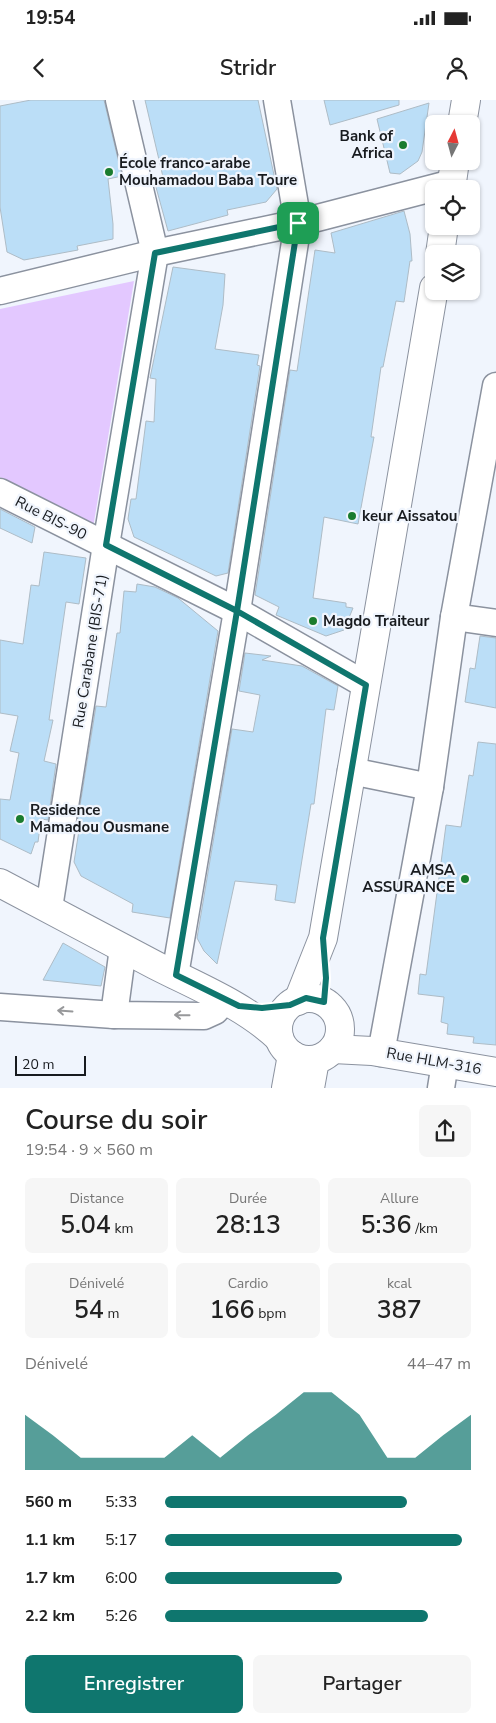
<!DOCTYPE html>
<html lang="fr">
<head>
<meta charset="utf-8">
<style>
  body { margin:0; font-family:"Nunito Sans",sans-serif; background:#f6f6f6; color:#222; height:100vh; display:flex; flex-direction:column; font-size:19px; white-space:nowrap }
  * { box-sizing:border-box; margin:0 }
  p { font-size:16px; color:#767676 }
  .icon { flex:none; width:28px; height:28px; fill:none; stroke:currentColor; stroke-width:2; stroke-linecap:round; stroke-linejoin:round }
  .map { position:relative; height:988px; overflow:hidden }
  .panel { display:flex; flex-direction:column; background:#fff; flex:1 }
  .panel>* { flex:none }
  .needle { width:32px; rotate:6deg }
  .tools { position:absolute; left:425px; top:15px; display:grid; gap:10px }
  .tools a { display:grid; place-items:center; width:55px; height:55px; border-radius:8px; background:#fff; box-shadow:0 1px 4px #0004; font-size:25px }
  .scale { position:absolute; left:15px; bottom:12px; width:71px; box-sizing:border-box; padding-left:5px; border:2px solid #181b1f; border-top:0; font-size:14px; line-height:18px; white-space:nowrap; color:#181b1f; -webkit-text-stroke:4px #f0f5fd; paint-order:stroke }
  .pin { position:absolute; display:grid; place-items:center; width:42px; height:42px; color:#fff; margin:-21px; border-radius:10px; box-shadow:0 2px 8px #0006 }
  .round { display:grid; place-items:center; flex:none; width:52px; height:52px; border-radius:8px; background:#f6f6f6 }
  .head { display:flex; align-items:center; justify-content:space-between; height:85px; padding:0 25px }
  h1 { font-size:28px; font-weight:600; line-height:38px }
  .metrics { display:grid; grid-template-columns:repeat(3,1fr); gap:8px; height:85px; padding:5px 25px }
  .metrics div { display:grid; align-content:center; border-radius:8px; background:#f6f6f6; text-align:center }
  .metrics b { font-size:25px; font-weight:600 }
  .metrics small { font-size:14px; font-weight:400 }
  .metrics p { font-size:14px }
  .chart { height:140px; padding:10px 25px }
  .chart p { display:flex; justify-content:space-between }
  .chart svg { width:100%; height:90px; margin-top:5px; fill:#0f766e; opacity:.7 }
  .action { display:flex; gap:10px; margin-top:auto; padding:10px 25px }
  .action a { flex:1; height:58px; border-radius:8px; background:#0f766e; color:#fff; font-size:20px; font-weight:600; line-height:58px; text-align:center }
  .action a+a { background:#f6f6f6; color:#222 }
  ul { padding:0 25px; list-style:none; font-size:16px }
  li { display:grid; grid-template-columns:80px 60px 1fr; align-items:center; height:38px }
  li i { height:12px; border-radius:6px; background:#0f766e }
  .status { display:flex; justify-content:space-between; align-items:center; height:35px; padding:0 25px; background:#fff; direction:ltr }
  .status svg { height:14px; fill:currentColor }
  header { display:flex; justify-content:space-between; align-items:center; height:65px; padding:0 25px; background:#fff; font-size:22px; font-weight:600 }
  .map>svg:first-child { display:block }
</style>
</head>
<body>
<div class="status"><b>19:54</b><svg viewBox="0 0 49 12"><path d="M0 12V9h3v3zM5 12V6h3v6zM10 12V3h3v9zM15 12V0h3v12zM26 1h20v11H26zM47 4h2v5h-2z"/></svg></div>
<header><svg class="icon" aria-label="back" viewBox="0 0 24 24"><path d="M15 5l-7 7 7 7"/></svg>Stridr<svg class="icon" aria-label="person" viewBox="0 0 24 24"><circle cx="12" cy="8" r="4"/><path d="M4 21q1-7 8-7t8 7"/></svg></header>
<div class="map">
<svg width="496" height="988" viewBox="0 0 496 988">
  <rect width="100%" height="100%" fill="#f0f5fd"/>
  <!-- green -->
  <polygon fill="#e3c8ff" points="134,181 93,428 0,377 0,209"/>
  <!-- building -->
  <g fill="#bbdef7" stroke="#aebcc6">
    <polygon points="31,0 104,0 122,76 108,79 113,124 113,139 77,146 78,150 24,160 7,152 0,107 0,6"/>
    <polygon points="145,0 258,0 277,89 266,102 227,110 228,115 168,131 154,80 163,77"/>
    <polygon points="324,0 399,0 399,5 330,25"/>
    <polygon points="429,3 422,52 418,61 400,74 390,73 377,19"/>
    <polygon points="404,111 410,134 412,161 410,161 404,202 396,201 383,267 381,267 371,337 374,337 358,424 324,417 313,498 346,503 346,507 353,508 344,530 326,536 276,515 279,507 255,495 290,270 297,271 315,150 335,153 331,133"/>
    <polygon points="173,167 225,174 223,205 215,249 259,255 257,265 260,266 228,473 216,476 134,437 128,419 131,399 136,399 146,321 154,322 156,279 150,278"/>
    <polygon points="0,409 35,427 32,443 0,428"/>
    <polygon points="44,452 86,458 79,504 66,502 49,620 53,620 44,661 56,664 48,720 41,719 38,742 35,742 31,754 0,739 0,699 10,700 19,653 10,651 18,616 0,613 0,540 23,544 31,485 39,486"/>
    <polygon points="137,484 155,487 178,498 218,531 170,818 132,812 133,804 81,776 74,762 80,724 77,724 96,606 106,607 117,533 120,533 124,491 136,492"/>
    <polygon points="480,536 496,538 496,608 465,602 470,568 475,569"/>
    <polygon points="245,553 271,556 262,560 302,566 338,586 334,610 326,609 314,704 311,704 295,803 275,800 277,785 235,781 217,864 204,851 197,838 232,629 253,632 260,595 239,591"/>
    <polygon points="478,642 496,644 496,945 473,943 474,937 447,934 448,924 441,922 444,897 418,894 420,874 426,875 446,725 461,727 469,675 473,676"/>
    <polygon points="63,843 105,867 101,886 43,880"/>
  </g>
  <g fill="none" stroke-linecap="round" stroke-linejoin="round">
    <defs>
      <g id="street">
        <polyline points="0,191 155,153 298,123 452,83"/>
        <polyline points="0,392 237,511 366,585"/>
        <polyline points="454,517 496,523"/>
        <polyline points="351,671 430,687"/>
        <polyline points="49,808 106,445 155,153 119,0"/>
        <polyline points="175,875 237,511 298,123 277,0"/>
        <polyline points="0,907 114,915 204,916 215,911 225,900"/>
        <polyline points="114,915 123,848"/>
        <polyline points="381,953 430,687 454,517 496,286"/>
        <polyline points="441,988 445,963"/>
      </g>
      <g id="secondary">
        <polyline points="462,24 466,0"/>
        <polyline points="451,89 455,61"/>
        <polyline points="440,154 444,126"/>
        <path d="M0 783C52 810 103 838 155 865 198 887 244 905 279 938"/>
        <circle cx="309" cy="929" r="31"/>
        <polyline points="298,901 323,838 434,188"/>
        <polyline points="333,949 372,951 496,972"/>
        <polyline points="286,988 292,955"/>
        <polyline points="310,988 315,960"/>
      </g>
    </defs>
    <!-- street casing -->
    <use href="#street" stroke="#8b929f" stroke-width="29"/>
    <!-- secondary casing -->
    <use href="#secondary" stroke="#8b929f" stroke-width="30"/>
    <!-- street -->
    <use href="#street" stroke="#fff" stroke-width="26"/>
    <!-- secondary -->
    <use href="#secondary" stroke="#fff" stroke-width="28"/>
  </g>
  <!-- one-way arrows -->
  <defs><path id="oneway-shaft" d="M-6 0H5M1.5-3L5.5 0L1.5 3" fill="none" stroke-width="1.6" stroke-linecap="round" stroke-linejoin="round" transform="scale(1.25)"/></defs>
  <g stroke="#97989a">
    <use href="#oneway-shaft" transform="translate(65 911) rotate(-176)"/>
    <use href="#oneway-shaft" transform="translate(182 915) rotate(-179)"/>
  </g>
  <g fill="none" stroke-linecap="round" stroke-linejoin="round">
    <defs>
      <polyline id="route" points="298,123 155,153 106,445 237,511 366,585 323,838 326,878 324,902 306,898 290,905 262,908 239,906 176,875 237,511 298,123"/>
    </defs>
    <!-- route casing -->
    <use href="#route" stroke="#fff" stroke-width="10"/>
    <!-- route -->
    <use href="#route" stroke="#0f766e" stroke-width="6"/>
  </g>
  <!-- markers -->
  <g fill="#1a7c2e" stroke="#f0f5fd" stroke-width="2">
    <circle cx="403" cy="45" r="5"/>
    <circle cx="109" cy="72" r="5"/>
    <circle cx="352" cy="416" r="5"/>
    <circle cx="313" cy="521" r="5"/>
    <circle cx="20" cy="719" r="5"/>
    <circle cx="465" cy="779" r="5"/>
  </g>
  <g text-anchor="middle" stroke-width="4.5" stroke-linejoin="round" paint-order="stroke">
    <!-- poi labels -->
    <g font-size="15" font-weight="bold" fill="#181b1f" stroke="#f0f5fd" text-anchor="start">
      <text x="393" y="41" text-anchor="end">Bank of<tspan x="393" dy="17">Africa</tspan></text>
      <text x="119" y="68">École franco-arabe<tspan x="119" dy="17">Mouhamadou Baba Toure</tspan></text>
      <text x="362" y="421">keur Aissatou</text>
      <text x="323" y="526">Magdo Traiteur</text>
      <text x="30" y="715">Residence<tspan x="30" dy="17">Mamadou Ousmane</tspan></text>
      <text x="455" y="775" text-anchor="end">AMSA<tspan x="455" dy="17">ASSURANCE</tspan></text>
    </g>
    <!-- street labels -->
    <g font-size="15" fill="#181b1f" stroke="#f0f5fd">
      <text transform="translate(51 418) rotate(27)" y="5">Rue BIS-90</text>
      <text transform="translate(90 551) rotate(-81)" y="5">Rue Carabane (BIS-71)</text>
      <text transform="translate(434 961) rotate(10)" y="5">Rue HLM-316</text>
    </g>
  </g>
</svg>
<div class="tools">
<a><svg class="needle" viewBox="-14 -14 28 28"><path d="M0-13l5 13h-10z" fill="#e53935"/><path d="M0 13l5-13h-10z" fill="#767676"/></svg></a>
<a><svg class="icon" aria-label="locate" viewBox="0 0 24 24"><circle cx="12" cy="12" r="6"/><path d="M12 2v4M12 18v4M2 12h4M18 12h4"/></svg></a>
<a><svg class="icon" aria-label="layers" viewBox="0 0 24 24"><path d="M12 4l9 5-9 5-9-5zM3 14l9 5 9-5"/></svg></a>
</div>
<div class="scale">20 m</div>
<div class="pin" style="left:298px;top:123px;background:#1e9e55"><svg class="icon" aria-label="arrive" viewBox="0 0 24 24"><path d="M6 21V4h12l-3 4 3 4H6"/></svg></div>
</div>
<section class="panel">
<div class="head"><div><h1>Course du soir</h1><p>19:54 · 9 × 560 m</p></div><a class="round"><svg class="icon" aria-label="share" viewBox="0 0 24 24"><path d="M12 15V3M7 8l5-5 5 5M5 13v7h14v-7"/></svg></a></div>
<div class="metrics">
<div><p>Distance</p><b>5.04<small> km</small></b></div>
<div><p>Durée</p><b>28:13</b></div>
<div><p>Allure</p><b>5:36<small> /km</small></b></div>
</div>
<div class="metrics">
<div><p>Dénivelé</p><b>54<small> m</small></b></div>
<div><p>Cardio</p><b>166<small> bpm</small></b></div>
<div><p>kcal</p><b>387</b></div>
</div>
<div class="chart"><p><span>Dénivelé</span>44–47 m</p>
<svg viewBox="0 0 160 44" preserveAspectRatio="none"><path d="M0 44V17L10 27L20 38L30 38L40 38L50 38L60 27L70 38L80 27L90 17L100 6L110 6L120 17L130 38L140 38L150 27L160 17V44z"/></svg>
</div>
<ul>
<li><b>560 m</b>5:33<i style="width:79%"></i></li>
<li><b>1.1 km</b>5:17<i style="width:97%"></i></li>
<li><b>1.7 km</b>6:00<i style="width:58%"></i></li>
<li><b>2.2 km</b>5:26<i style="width:86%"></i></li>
</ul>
<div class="action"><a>Enregistrer</a><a>Partager</a></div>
</section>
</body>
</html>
